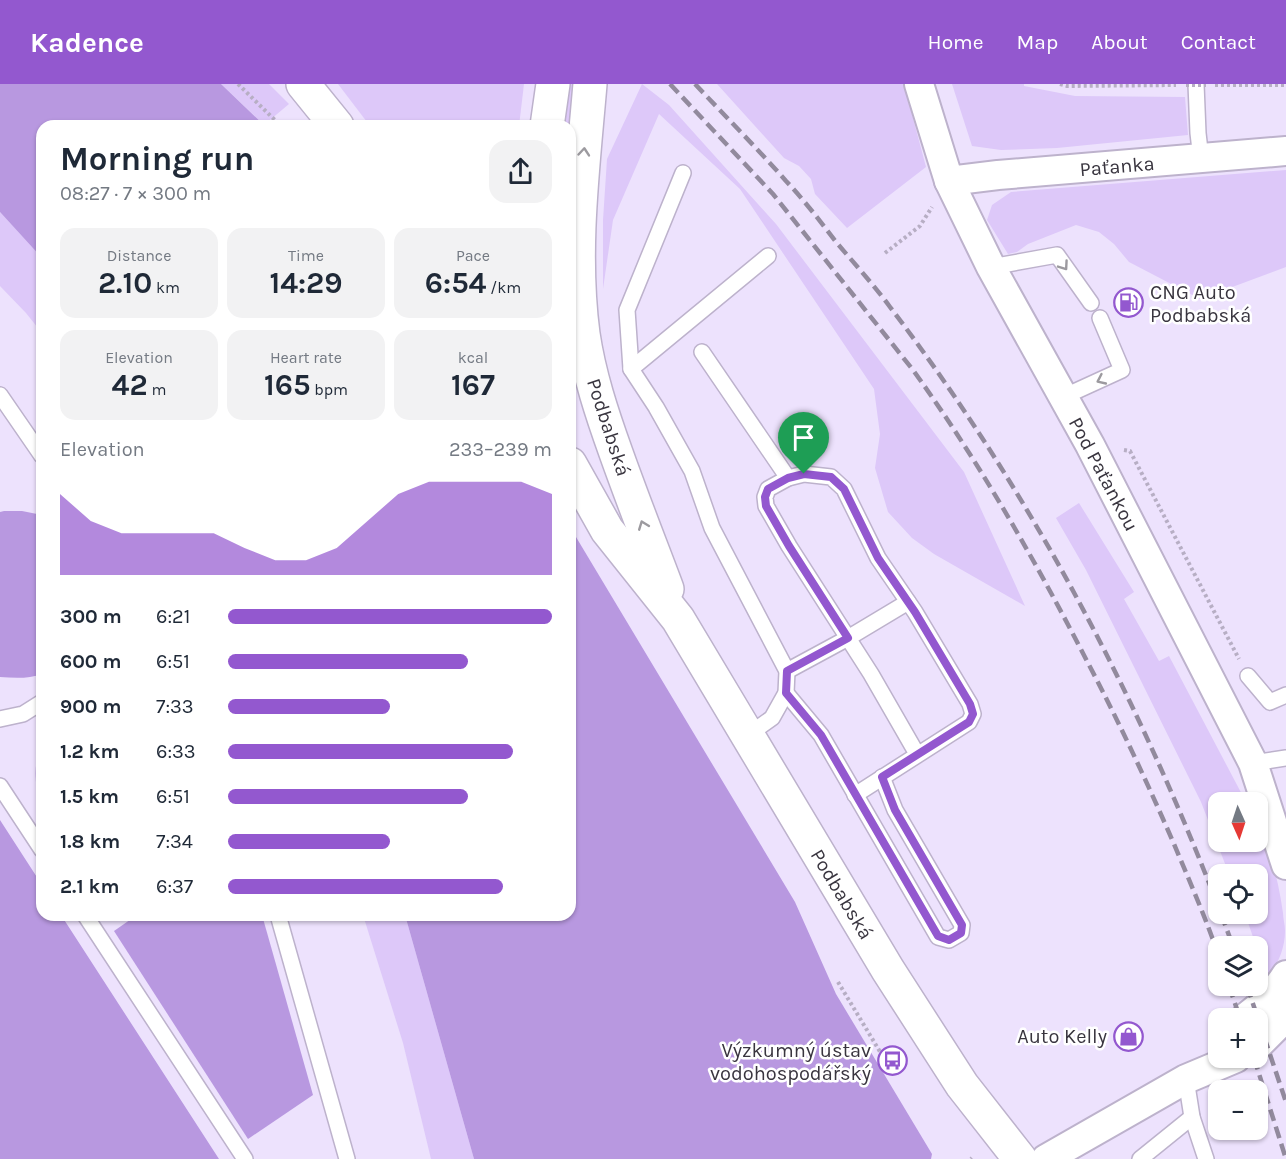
<!DOCTYPE html>
<html lang="en">
<head>
<meta charset="utf-8">
<style>
  body { margin:0; font-family:Karla,sans-serif; background:#f2f2f3; color:#1f2937; height:100vh; display:flex; flex-direction:column; font-size:22px; white-space:nowrap }
  * { box-sizing:border-box; margin:0 }
  p { font-size:20px; color:#747a83 }
  .icon { flex:none; width:33px; height:33px; fill:none; stroke:currentColor; stroke-width:2; stroke-linecap:round; stroke-linejoin:round }
  .map { position:relative; flex:1; overflow:hidden }
  .sheet { position:absolute; left:36px; top:36px; width:540px; height:801px; display:flex; flex-direction:column; background:#fff; border-radius:18px; box-shadow:0 2px 4px #0004 }
  .sheet>* { flex:none }
  .needle { width:39px; rotate:177deg }
  .fabs { position:absolute; left:1208px; top:708px; display:grid; gap:12px }
  .fabs a { display:grid; place-items:center; width:60px; height:60px; border-radius:12px; background:#fff; box-shadow:0 2px 4px #0004; font-size:30px }
  .pin { position:absolute; display:grid; place-items:center; width:51px; height:51px; color:#fff; margin:-62px -26px; border-radius:50% 50% 50% 0; rotate:-45deg; box-shadow:0 0 6px #0007 }
  .pin .icon { rotate:45deg }
  .round { display:grid; place-items:center; flex:none; width:63px; height:63px; border-radius:18px; background:#f2f2f3 }
  .head { display:flex; align-items:center; justify-content:space-between; height:102px; padding:0 24px }
  h1 { font-size:33px; font-weight:700; line-height:45px }
  .metrics { display:grid; grid-template-columns:repeat(3,1fr); gap:9px; height:102px; padding:6px 24px }
  .metrics div { display:grid; align-content:center; border-radius:15px; background:#f2f2f3; text-align:center }
  .metrics b { font-size:30px; font-weight:700 }
  .metrics small { font-size:16px; font-weight:400 }
  .metrics p { font-size:16px }
  .chart { height:168px; padding:12px 24px }
  .chart p { display:flex; justify-content:space-between }
  .chart svg { width:100%; height:108px; margin-top:6px; fill:#9358cf; opacity:.7 }
  ul { padding:0 24px; list-style:none; font-size:20px }
  li { display:grid; grid-template-columns:96px 72px 1fr; align-items:center; height:45px }
  li i { height:15px; border-radius:8px; background:#9358cf }
  header { display:flex; align-items:center; gap:36px; box-sizing:border-box; height:84px; padding:0 30px; background:#9358cf; color:#fff }
  header strong { font-size:28px }
  nav { display:flex; gap:33px; margin-inline-start:auto; font-size:21px }
  .map>svg:first-child { display:block }
</style>
</head>
<body>
<header>
<strong>Kadence</strong>
<nav><a>Home</a><a>Map</a><a>About</a><a>Contact</a></nav>
</header>
<div class="map">
<svg width="1286" height="1075" viewBox="0 0 1286 1075">
  <rect width="100%" height="100%" fill="#ede2fd"/>
  <!-- green -->
  <g fill="#ddc8f9">
    <polygon points="221,0 269,0 289,20 264,41"/>
    <polygon points="338,0 524,0 519,42 370,42"/>
    <polygon points="568,0 577,0 570,42 562,42"/>
    <polygon points="642,0 669,21 776,140 964,388 1025,522 934,470 912,454 888,428 875,384 880,350 874,305 740,105 659,30 613,136 603,205 603,136 607,75"/>
    <polygon points="717,0 904,0 926,83 847,144 815,110 811,95 799,82 784,74"/>
    <polygon points="952,0 1024,0 1024,2 1075,12 1185,13 1188,51 1057,64 1001,66 972,62"/>
    <polygon points="1286,86 1286,183 1200,215 1129,178 1114,160 1099,148 1076,141 1028,160 1017,168 1008,170 987,136 992,121 1011,108"/>
    <polygon points="0,128 42,174 42,249 26,229 0,202"/>
    <path d="M1079 419 1134 508 1124 515 1159 577 1169 572 1246 718H1218V758H1257V740C1271 767 1279 799 1283 829 1283 834 1285 841 1285 847 1285 864 1278 881 1267 893L1245 830H1257V790H1229L1201 718 1086 486 1056 434Z"/>
    <polygon points="363,831 405,831 474,1075 431,1075 403,959"/>
  </g>
  <!-- water -->
  <g fill="#b898e0">
    <polygon points="0,0 221,0 265,42 42,42 42,174 0,128"/>
    <path d="M4 427H22L42 431V590C29 595 14 594 0 593V428Z"/>
    <polygon points="570,443 795,818 836,910 932,1070 931,1075 474,1075 405,831 570,831"/>
    <path d="M42 658V725C34 703 33 679 42 658Z"/>
    <polygon points="0,736 42,801 42,831 61,831 219,1075 0,1075"/>
    <polygon points="137,831 262,831 313,1011 248,1055 114,847"/>
  </g>
  <g fill="none" stroke-linecap="round" stroke-linejoin="round">
    <defs>
      <g id="lane">
        <polyline points="1196,0 1198,49 1201,75"/>
        <polyline points="683,89 627,226 631,285 656,323 692,387 712,444 787,587 786,609 772,634 748,651"/>
        <polyline points="991,183 1057,171 1091,219"/>
        <polyline points="702,268 788,394"/>
        <polyline points="631,285 768,172"/>
        <polyline points="0,311 42,372"/>
        <polyline points="1063,313 1122,286 1100,234"/>
        <polyline points="787,587 848,554 908,518"/>
        <polyline points="1248,592 1270,618 1286,611"/>
        <polyline points="786,609 821,651 938,853 949,856 961,849 962,841 895,726 882,693"/>
        <polyline points="0,635 23,630 42,618"/>
        <polyline points="1253,679 1286,674"/>
        <polyline points="0,702 42,766"/>
        <polyline points="855,711 969,638 973,630 970,620 915,528 878,474 844,405 831,393 804,390 788,394 768,405 765,413 766,422 789,462 871,590 917,670"/>
        <polyline points="85,831 245,1075"/>
        <polyline points="278,831 347,1075"/>
        <polyline points="1186,995 1192,1033 1206,1075"/>
        <polyline points="1140,1075 1192,1033"/>
      </g>
      <g id="street">
        <polyline points="919,0 949,97 991,183 1090,361 1253,679 1286,781"/>
        <polyline points="949,97 998,91 1286,67"/>
        <path d="M1245 934C1261 922 1275 909 1286 891"/>
        <polyline points="1257,962 1284,935 1286,928"/>
        <polyline points="1046,1075 1186,995 1236,974"/>
      </g>
      <g id="secondary">
        <polyline points="303,0 337,42"/>
        <path d="M590 0C583 83 572 167 583 250 589 291 602 330 616 369 632 414 650 460 667 505"/>
        <polyline points="547,42 553,0"/>
        <polyline points="570,380 607,446 678,535 888,886 962,1001 1020,1075"/>
      </g>
    </defs>
    <!-- lane casing -->
    <use href="#lane" stroke="#bdb2cc" stroke-width="18"/>
    <!-- street casing -->
    <use href="#street" stroke="#bdb2cc" stroke-width="32"/>
    <!-- secondary casing -->
    <use href="#secondary" stroke="#bdb2cc" stroke-width="36"/>
    <!-- path -->
    <g stroke="#b7aec4" stroke-width="4" stroke-dasharray="3 3" stroke-linecap="butt">
      <polyline points="238,0 281,42"/>
      <polyline points="1060,0 1067,2 1176,1"/>
      <polyline points="1215,1 1286,1"/>
      <polyline points="885,169 920,142 932,123"/>
      <polyline points="1124,366 1130,367 1239,575"/>
      <polyline points="838,898 888,981"/>
      <polyline points="971,1075 972,1074"/>
    </g>
    <!-- lane -->
    <use href="#lane" stroke="#fff" stroke-width="15"/>
    <!-- street -->
    <use href="#street" stroke="#fff" stroke-width="28"/>
    <!-- secondary -->
    <use href="#secondary" stroke="#fff" stroke-width="33"/>
    <!-- rail -->
    <g stroke="#928a9d" stroke-width="4.5" stroke-dasharray="12 6" stroke-linecap="butt">
      <path d="M670 0 773 110 913 286C980 379 1036 478 1088 579 1119 638 1147 698 1174 760 1189 796 1205 832 1218 870"/>
      <path d="M695 0C725 32 757 64 786 97 804 116 820 137 836 158 854 179 873 200 890 223 1028 404 1136 609 1218 822"/>
      <polyline points="1221,830 1233,862"/>
      <polyline points="1229,902 1240,934"/>
      <polyline points="1247,902 1286,1018"/>
      <polyline points="1254,974 1286,1075"/>
    </g>
    <!-- path-bridge -->
    <polyline stroke="#b7aec4" stroke-width="4" stroke-dasharray="3 3" stroke-linecap="butt" points="1186,1 1206,1"/>
  </g>
  <!-- one-way arrows -->
  <defs><path id="oneway-chevron" d="M-2-3.5L2.5 0L-2 3.5" fill="none" stroke-width="1.6" stroke-linecap="round" stroke-linejoin="round" transform="scale(1.5)"/></defs>
  <g stroke="#9c9a9f">
    <use href="#oneway-chevron" transform="translate(584 68) rotate(-85)"/>
    <use href="#oneway-chevron" transform="translate(1064 182) rotate(55)"/>
    <use href="#oneway-chevron" transform="translate(1101 296) rotate(155)"/>
    <use href="#oneway-chevron" transform="translate(643 441) rotate(-111)"/>
  </g>
  <g fill="none" stroke-linecap="round" stroke-linejoin="round">
    <defs>
      <polygon id="route" points="804,390 831,393 844,405 878,474 915,528 970,620 973,630 969,638 882,693 895,726 962,841 961,849 949,856 938,852 821,651 786,609 787,587 848,554 789,462 766,422 765,413 768,405 788,394"/>
    </defs>
    <!-- route casing -->
    <use href="#route" stroke="#fff" stroke-width="12"/>
    <!-- route -->
    <use href="#route" stroke="#9358cf" stroke-width="8"/>
  </g>
  <!-- icons -->
  <defs>
    <symbol id="fuel-ring" viewBox="-11 -11 22 22"><circle r="9.5" fill="#fff" stroke="#9358cf" stroke-width="1.5"/><path d="M-5.5-6h7V0h2V4h1.3V-2.5L3-4.5l.8-.8L6-3V5H2.5V1h-1V6h-7ZM-4.2-4.7v3.2H.2V-4.7Z" fill="#9358cf"/></symbol>
    <symbol id="shop-ring" viewBox="-11 -11 22 22"><circle r="9.5" fill="#fff" stroke="#9358cf" stroke-width="1.5"/><path d="M-5-2.5h2.3a2.7 3.5 0 0 1 5.4 0H5L5.5 6h-11ZM-1.5-2.5h3a1.5 2.3 0 0 0-3 0Z" fill="#9358cf"/></symbol>
    <symbol id="bus-ring" viewBox="-11 -11 22 22"><circle r="9.5" fill="#fff" stroke="#9358cf" stroke-width="1.5"/><path d="M-5-6H5V4H4V6H2V4H-2V6H-4V4H-5ZM-3.5-4V0h7V-4ZM-3.5 1.2v1.5H-2V1.2ZM2 1.2v1.5H3.5V1.2Z" fill="#9358cf"/></symbol>
  </defs>
  <g fill-rule="evenodd">
    <use href="#fuel-ring" x="1112" y="202" width="33" height="33"/>
    <use href="#shop-ring" x="1112" y="936" width="33" height="33"/>
    <use href="#bus-ring" x="876" y="960" width="33" height="33"/>
  </g>
  <g text-anchor="middle" stroke-width="5" stroke-linejoin="round" paint-order="stroke">
    <!-- street labels -->
    <g font-size="20" fill="#39353f" stroke="#fff">
      <text transform="translate(1117 82) rotate(-5)" y="7">Paťanka</text>
      <text transform="translate(609 343) rotate(72)" y="7">Podbabská</text>
      <text transform="translate(1104 390) rotate(62)" y="7">Pod Paťankou</text>
      <text transform="translate(842 810) rotate(59)" y="7">Podbabská</text>
    </g>
    <!-- poi labels -->
    <g font-size="20" fill="#39353f" stroke="#fff" text-anchor="end">
      <text x="1150" y="215" text-anchor="start">CNG Auto<tspan x="1150" dy="23">Podbabská</tspan></text>
      <text x="1107" y="959">Auto Kelly</text>
      <text x="871" y="973">Výzkumný ústav<tspan x="871" dy="23">vodohospodářský</tspan></text>
    </g>
  </g>
</svg>
<div class="fabs">
<a><svg class="needle" viewBox="-14 -14 28 28"><path d="M0-13l5 13h-10z" fill="#e53935"/><path d="M0 13l5-13h-10z" fill="#747a83"/></svg></a>
<a><svg class="icon" aria-label="locate" viewBox="0 0 24 24"><circle cx="12" cy="12" r="6"/><path d="M12 2v4M12 18v4M2 12h4M18 12h4"/></svg></a>
<a><svg class="icon" aria-label="layers" viewBox="0 0 24 24"><path d="M12 4l9 5-9 5-9-5zM3 14l9 5 9-5"/></svg></a>
<a>+</a>
<a>−</a>
</div>
<div class="pin" style="left:804px;top:390px;background:#1e9e55"><svg class="icon" aria-label="arrive" viewBox="0 0 24 24"><path d="M6 21V4h12l-3 4 3 4H6"/></svg></div>
<section class="sheet">
<div class="head"><div><h1>Morning run</h1><p>08:27 · 7 × 300 m</p></div><a class="round"><svg class="icon" aria-label="share" viewBox="0 0 24 24"><path d="M12 15V3M7 8l5-5 5 5M5 13v7h14v-7"/></svg></a></div>
<div class="metrics">
<div><p>Distance</p><b>2.10<small> km</small></b></div>
<div><p>Time</p><b>14:29</b></div>
<div><p>Pace</p><b>6:54<small> /km</small></b></div>
</div>
<div class="metrics">
<div><p>Elevation</p><b>42<small> m</small></b></div>
<div><p>Heart rate</p><b>165<small> bpm</small></b></div>
<div><p>kcal</p><b>167</b></div>
</div>
<div class="chart"><p><span>Elevation</span>233–239 m</p>
<svg viewBox="0 0 160 44" preserveAspectRatio="none"><path d="M0 44V11L10 22L20 27L30 27L40 27L50 27L60 33L70 38L80 38L90 33L100 22L110 11L120 6L130 6L140 6L150 6L160 11V44z"/></svg>
</div>
<ul>
<li><b>300 m</b>6:21<i style="width:100%"></i></li>
<li><b>600 m</b>6:51<i style="width:74%"></i></li>
<li><b>900 m</b>7:33<i style="width:50%"></i></li>
<li><b>1.2 km</b>6:33<i style="width:88%"></i></li>
<li><b>1.5 km</b>6:51<i style="width:74%"></i></li>
<li><b>1.8 km</b>7:34<i style="width:50%"></i></li>
<li><b>2.1 km</b>6:37<i style="width:85%"></i></li>
</ul>
</section>
</div>
</body>
</html>
